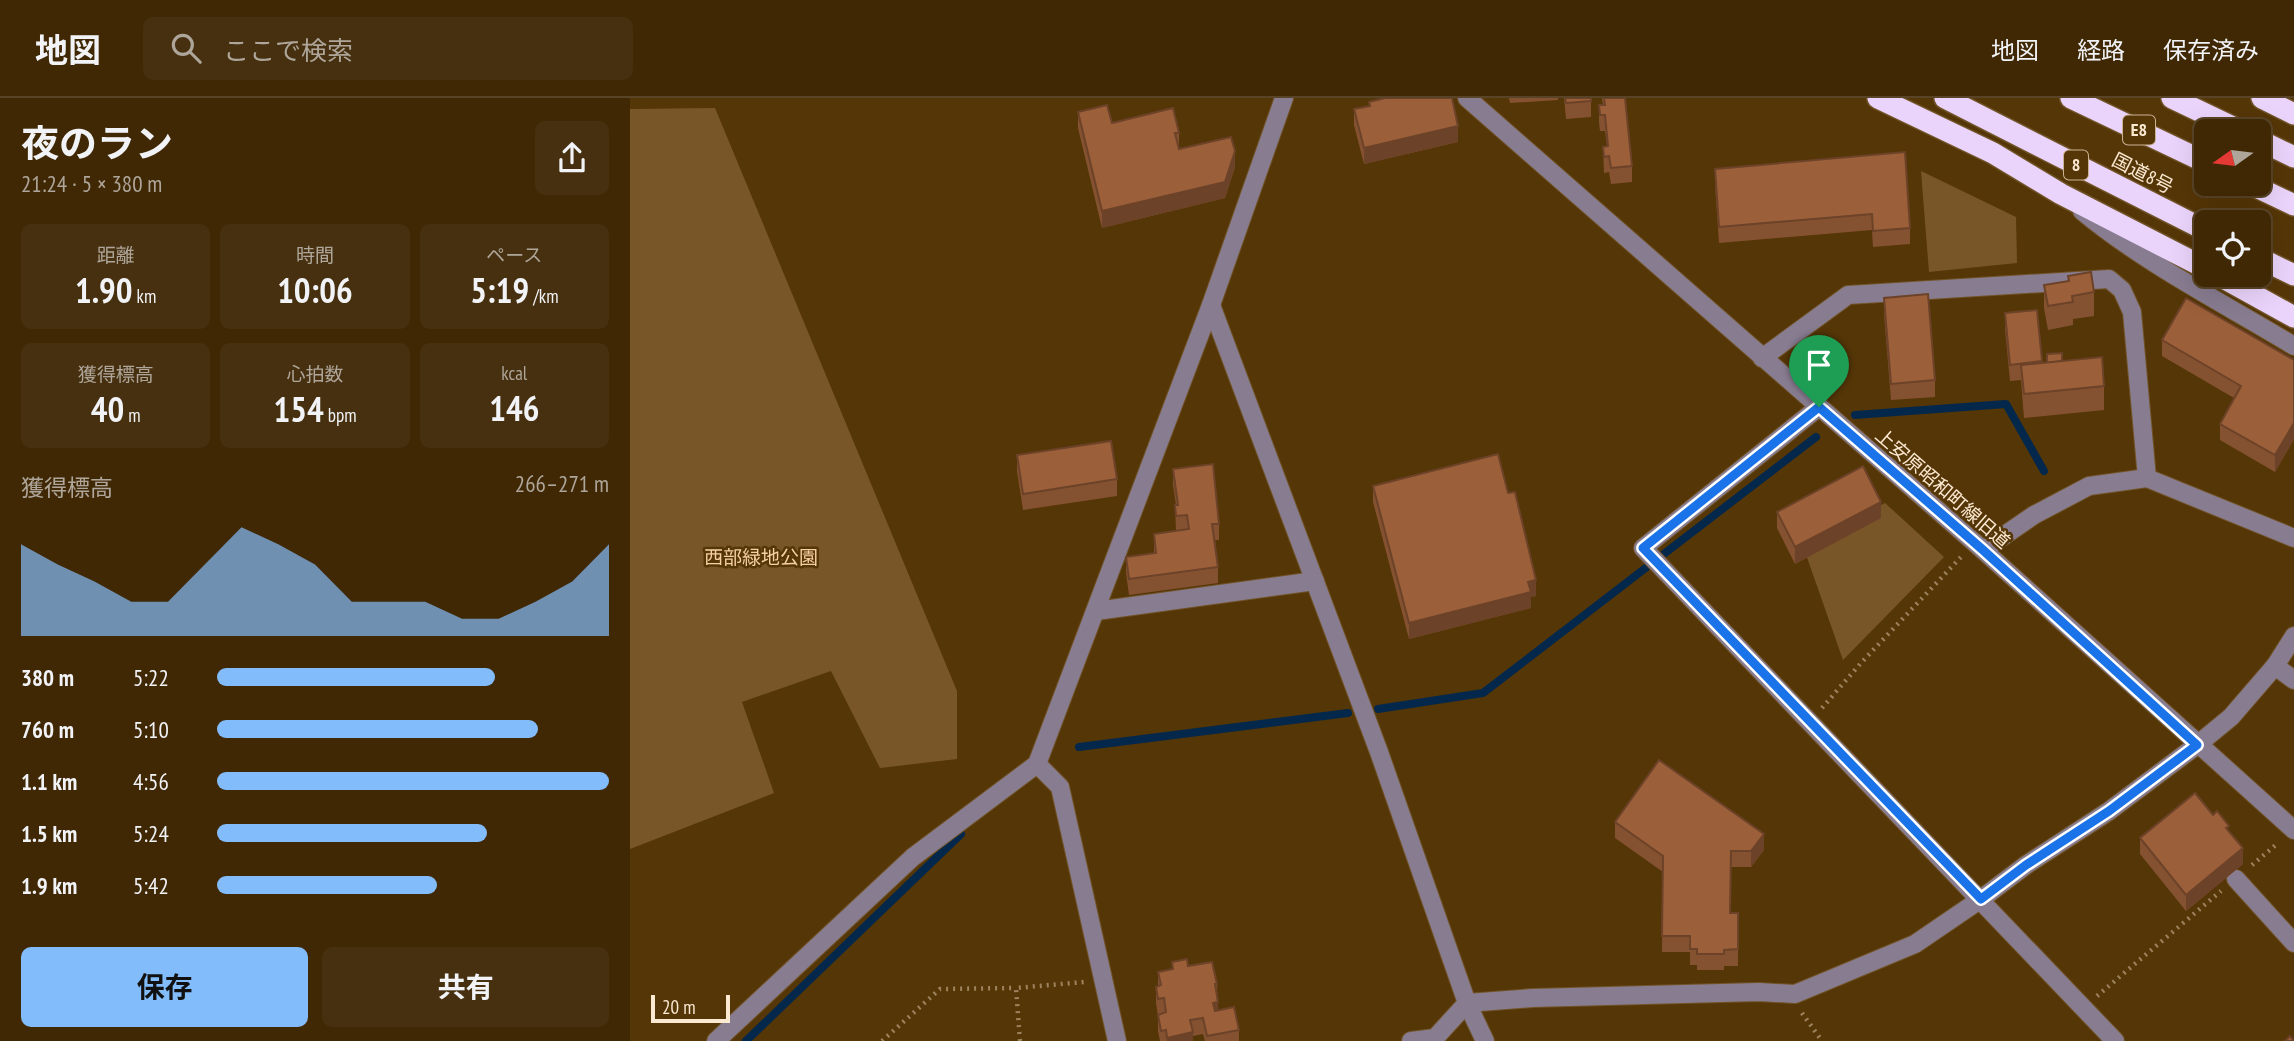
<!DOCTYPE html>
<html lang="ja">
<head>
<meta charset="utf-8">
<style>
  body { margin:0; font-family:"PT Sans Narrow","Noto Sans JP",sans-serif; background:#47300f; color:#f1f3f6; height:100vh; display:flex; flex-direction:column; font-size:26px; white-space:nowrap }
  * { box-sizing:border-box; margin:0 }
  p { font-size:23px; color:#aea69a }
  .icon { flex:none; width:38px; height:38px; fill:none; stroke:currentColor; stroke-width:2; stroke-linecap:round; stroke-linejoin:round }
  .map { position:relative; flex:1; overflow:hidden }
  .panel { display:flex; flex-direction:column; background:#402805; width:630px }
  .panel>* { flex:none }
  .needle { width:46px; rotate:256deg }
  .controls { position:absolute; left:1564px; top:21px; display:grid; gap:14px }
  .controls a { display:grid; place-items:center; width:77px; height:77px; border-radius:10px; background:#402805; box-shadow:0 7px 28px #0002,0 0 0 2px #594427; font-size:35px }
  .scale { position:absolute; left:21px; bottom:18px; width:79px; box-sizing:border-box; padding-left:7px; border:4px solid #fce9d2; border-top:0; font-size:19px; line-height:24px; white-space:nowrap; color:#fce9d2; -webkit-text-stroke:5px #553607; paint-order:stroke }
  .pin { position:absolute; display:grid; place-items:center; width:60px; height:60px; color:#fff; margin:-72px -30px; border-radius:50% 50% 50% 0; rotate:-45deg; box-shadow:0 0 7px #0007 }
  .pin .icon { rotate:45deg }
  .round { display:grid; place-items:center; flex:none; width:74px; height:74px; border-radius:10px; background:#47300f }
  .summary { display:flex; align-items:center; justify-content:space-between; height:119px; padding:0 21px }
  h1 { font-size:38px; font-weight:700; line-height:52px }
  .figures { display:grid; grid-template-columns:repeat(3,1fr); gap:10px; height:119px; padding:7px 21px }
  .figures div { display:grid; align-content:center; border-radius:10px; background:#47300f; text-align:center }
  .figures b { font-size:35px; font-weight:700 }
  .figures small { font-size:19px; font-weight:400 }
  .figures p { font-size:19px }
  .chart { height:196px; padding:14px 21px }
  .chart p { display:flex; justify-content:space-between }
  .chart svg { width:100%; height:126px; margin-top:7px; fill:#83bcfb; opacity:.7 }
  .action { display:flex; gap:14px; margin-top:auto; padding:14px 21px }
  .action a { flex:1; height:80px; border-radius:10px; background:#83bcfb; color:#111; font-size:28px; font-weight:700; line-height:80px; text-align:center }
  .action a+a { background:#47300f; color:#f1f3f6 }
  ul { padding:0 21px; list-style:none; font-size:23px }
  li { display:grid; grid-template-columns:112px 84px 1fr; align-items:center; height:52px }
  li i { height:18px; border-radius:9px; background:#83bcfb }
  header { display:flex; align-items:center; gap:42px; box-sizing:border-box; height:98px; padding:0 35px; background:#402805; border-bottom:2px solid #594427 }
  header strong { font-size:33px }
  nav { display:flex; gap:38px; margin-inline-start:auto; font-size:24px }
  .search { width:490px; height:63px; background:#47300f; display:flex; align-items:center; gap:18px; box-sizing:border-box; padding:0 24px; border-radius:10px; color:#aea69a; font-size:26px }
  main { display:flex; flex:1; min-height:0 }
  .map>svg:first-child { display:block }
</style>
</head>
<body>
<header>
<strong>地図</strong>
<div class="search"><svg class="icon" aria-label="search" viewBox="0 0 24 24"><circle cx="10" cy="10" r="6"/><path d="M15 15l6 6"/></svg>ここで検索</div>
<nav><a>地図</a><a>経路</a><a>保存済み</a></nav>
</header>
<main>
<section class="panel">
<div class="summary"><div><h1>夜のラン</h1><p>21:24 · 5 × 380 m</p></div><a class="round"><svg class="icon" aria-label="share" viewBox="0 0 24 24"><path d="M12 15V3M7 8l5-5 5 5M5 13v7h14v-7"/></svg></a></div>
<div class="figures">
<div><p>距離</p><b>1.90<small> km</small></b></div>
<div><p>時間</p><b>10:06</b></div>
<div><p>ペース</p><b>5:19<small> /km</small></b></div>
</div>
<div class="figures">
<div><p>獲得標高</p><b>40<small> m</small></b></div>
<div><p>心拍数</p><b>154<small> bpm</small></b></div>
<div><p>kcal</p><b>146</b></div>
</div>
<div class="chart"><p><span>獲得標高</span>266–271 m</p>
<svg viewBox="0 0 160 44" preserveAspectRatio="none"><path d="M0 44V12L10 19L20 25L30 32L40 32L50 19L60 6L70 12L80 19L90 32L100 32L110 32L120 38L130 38L140 32L150 25L160 12V44z"/></svg>
</div>
<ul>
<li><b>380 m</b>5:22<i style="width:71%"></i></li>
<li><b>760 m</b>5:10<i style="width:82%"></i></li>
<li><b>1.1 km</b>4:56<i style="width:100%"></i></li>
<li><b>1.5 km</b>5:24<i style="width:69%"></i></li>
<li><b>1.9 km</b>5:42<i style="width:56%"></i></li>
</ul>
<div class="action"><a>保存</a><a>共有</a></div>
</section>
<div class="map">
<svg width="1664" height="943" viewBox="0 0 1664 943">
  <rect width="100%" height="100%" fill="#553607"/>
  <!-- green -->
  <g fill="#785628">
    <polygon points="85,10 327,593 327,661 250,670 201,573 112,604 144,695 0,751 0,11"/>
    <polygon points="1291,73 1386,119 1387,165 1299,174"/>
    <polygon points="1255,405 1314,459 1213,562 1173,448"/>
  </g>
  <g fill="none" stroke-linecap="round" stroke-linejoin="round">
    <!-- stream -->
    <g stroke="#04284b" stroke-width="8">
      <polyline points="1225,317 1376,306 1414,373"/>
      <polyline points="748,611 853,595 1186,339"/>
      <polyline points="449,649 718,615"/>
      <polyline points="116,943 331,736"/>
    </g>
    <defs>
      <g id="minor">
        <polyline points="837,0 1353,452 1664,732"/>
        <path d="M1452 113C1516 166 1593 205 1664 248"/>
        <polyline points="581,207 749,654 837,905 855,943"/>
        <polyline points="1132,260 1218,197 1479,181 1492,192 1502,214 1517,380 1664,440"/>
        <polyline points="1189,309 1013,450 1485,943"/>
        <polyline points="1353,452 1404,417 1459,388 1517,380"/>
        <polyline points="466,513 685,483"/>
        <polyline points="1645,568 1664,582"/>
        <polyline points="407,666 430,689 487,943"/>
        <polyline points="1606,781 1664,845"/>
        <polyline points="86,943 283,759 407,666 581,207 654,0"/>
        <polyline points="781,943 805,940 837,905 902,900 1129,894 1165,896 1285,846 1351,801 1396,767 1479,713 1567,647 1601,619 1645,568 1664,538"/>
      </g>
      <g id="highway">
        <polyline points="1248,0 1363,55 1431,96 1577,171"/>
        <polyline points="1315,0 1577,133"/>
        <polyline points="1441,0 1577,65"/>
        <polyline points="1542,0 1611,33"/>
        <polyline points="1632,0 1664,16"/>
        <polyline points="1629,42 1664,59"/>
        <polyline points="1620,86 1664,107"/>
        <polyline points="1629,160 1664,177"/>
        <polyline points="1588,177 1664,219"/>
      </g>
    </defs>
    <!-- minor casing -->
    <use href="#minor" stroke="#705327" stroke-width="20"/>
    <!-- highway casing -->
    <use href="#highway" stroke="#705327" stroke-width="24"/>
    <!-- path -->
    <g stroke="#9c835e" stroke-width="4.5" stroke-dasharray="2 5" stroke-linecap="butt">
      <polyline points="1192,610 1230,566 1331,459"/>
      <polyline points="1622,767 1648,745"/>
      <polyline points="1467,898 1591,793"/>
      <polyline points="1172,915 1192,943"/>
      <polyline points="252,943 310,891 386,890"/>
      <polyline points="390,943 386,890 454,884"/>
    </g>
    <!-- minor -->
    <use href="#minor" stroke="#887c90" stroke-width="18"/>
    <!-- highway -->
    <use href="#highway" stroke="#ebd4fb" stroke-width="21"/>
  </g>
  <!-- wall -->
  <g fill="#855231">
    <polygon points="879,0 928,0 928,2 880,5"/>
    <polygon points="934,0 961,0 961,19 936,21"/>
    <polygon points="972,0 995,0 1002,68 1002,84 981,86 979,74 974,75 973,49 977,48 975,33 970,33 969,24 969,7 973,7"/>
    <polygon points="739,4 828,44 734,66 724,27 724,11 739,8"/>
    <polygon points="448,14 482,25 549,35 549,51 605,69 595,100 472,130 448,30"/>
    <polygon points="1275,54 1280,130 1280,146 1243,149 1242,132 1089,145 1085,87 1085,71"/>
    <polygon points="1438,178 1464,194 1464,218 1443,221 1443,227 1418,232 1414,210 1414,187 1438,183"/>
    <polygon points="1254,200 1305,282 1305,299 1261,302 1254,216"/>
    <polygon points="1407,212 1412,265 1417,265 1417,256 1432,263 1474,288 1474,312 1394,320 1391,282 1380,283 1375,231 1375,215"/>
    <polygon points="1532,242 1664,262 1664,341 1645,374 1590,342 1590,326 1604,300 1532,258"/>
    <polygon points="387,357 487,381 487,398 393,412 387,373"/>
    <polygon points="543,371 589,426 589,442 585,442 588,469 588,485 499,497 496,475 496,459 524,455 524,436 546,433 545,407 546,407 543,387"/>
    <polygon points="743,388 878,395 906,498 901,499 901,510 779,541 743,404"/>
    <polygon points="1147,414 1251,420 1165,466 1147,430"/>
    <polygon points="1583,717 1599,734 1613,766 1556,813 1510,756 1510,740"/>
    <polygon points="985,724 1134,752 1121,769 1101,769 1100,815 1108,815 1108,868 1094,868 1094,872 1067,872 1067,867 1060,867 1060,854 1032,854 1033,774 985,740"/>
    <polygon points="542,864 558,868 587,886 588,912 609,932 609,943 575,943 573,936 563,938 563,943 530,943 528,933 528,918 526,905 526,889 528,888 528,874 542,871"/>
  </g>
  <!-- shaded-wall -->
  <g fill="#6c4228">
    <polygon points="828,28 828,44 734,66 734,50"/>
    <polygon points="605,53 605,69 595,100 472,130 472,113"/>
    <polygon points="1664,325 1664,341 1645,374 1645,357"/>
    <polygon points="1251,404 1251,420 1165,466 1165,449"/>
    <polygon points="906,482 906,498 901,499 901,510 779,541 779,525"/>
    <polygon points="1134,736 1134,752 1121,769 1121,753"/>
    <polygon points="1613,750 1613,766 1556,813 1556,797"/>
    <polygon points="588,904 588,920 583,921 583,905"/>
    <polygon points="563,934 563,943 537,943 537,940"/>
  </g>
  <!-- building -->
  <g fill="#9b5f39" stroke="#6c4228" stroke-width="2">
    <polygon points="755,0 822,0 828,28 734,50 724,11 740,8 739,4"/>
    <polygon points="935,0 961,0 961,3 936,5"/>
    <polygon points="974,0 995,0 1002,68 981,70 979,58 974,59 973,49 978,48 975,17 970,17 969,7 975,7"/>
    <polygon points="477,7 482,25 543,10 549,35 545,35 549,51 601,39 605,53 595,84 472,113 448,14"/>
    <polygon points="1275,54 1280,130 1243,133 1242,116 1089,129 1085,71"/>
    <polygon points="1461,174 1464,194 1442,198 1443,204 1418,208 1414,187 1439,183 1438,178"/>
    <polygon points="1298,196 1305,282 1261,286 1254,200"/>
    <polygon points="1556,200 1664,262 1664,325 1645,357 1590,326 1611,288 1532,242"/>
    <polygon points="1407,212 1412,263 1380,267 1375,215"/>
    <polygon points="1432,255 1432,263 1417,265 1417,256"/>
    <polygon points="1472,259 1474,288 1394,296 1391,267"/>
    <polygon points="481,343 487,381 393,396 387,357"/>
    <polygon points="868,356 878,395 885,394 906,482 898,484 901,494 779,525 743,388"/>
    <polygon points="583,366 589,426 582,426 588,469 499,481 496,459 526,455 524,436 559,431 557,417 546,418 545,407 548,407 543,371"/>
    <polygon points="1233,368 1251,404 1165,449 1147,414"/>
    <polygon points="1029,662 1134,736 1121,753 1101,753 1100,815 1108,815 1108,851 1094,852 1094,856 1067,856 1067,851 1060,851 1060,838 1032,838 1033,758 985,724"/>
    <polygon points="1565,695 1583,717 1587,713 1599,728 1596,730 1613,750 1556,797 1510,740"/>
    <polygon points="557,861 558,868 582,864 587,886 585,886 588,904 583,905 585,913 604,909 609,932 577,938 573,920 560,922 563,934 537,940 536,932 531,933 528,917 536,914 534,900 528,901 526,889 531,887 528,874 543,871 542,864"/>
    <polygon points="1660,938 1664,943 1655,943"/>
  </g>
  <g fill="none" stroke-linecap="round" stroke-linejoin="round">
    <defs>
      <polygon id="route" points="1189,309 1353,452 1567,647 1479,713 1396,767 1351,801 1013,450"/>
    </defs>
    <!-- route casing -->
    <use href="#route" stroke="#fff" stroke-width="14"/>
    <!-- route -->
    <use href="#route" stroke="#1a73e8" stroke-width="9"/>
  </g>
  <g text-anchor="middle" stroke-width="5" stroke-linejoin="round" paint-order="stroke">
    <!-- shield labels -->
    <g fill="#553607" stroke="#cab395" stroke-width="2">
      <rect x="1493" y="17.5" width="32" height="29" rx="5"/>
      <rect x="1434" y="52.5" width="24" height="29" rx="5"/>
    </g>
    <g font-size="18" font-weight="bold" fill="#fce9d2">
      <text x="1509" y="38">E8</text>
      <text x="1446" y="73">8</text>
    </g>
    <!-- street labels -->
    <g font-size="19" fill="#fce9d2" stroke="#553607">
      <text transform="translate(1513 75) rotate(27)" y="7">国道8号</text>
      <text transform="translate(1313 390) rotate(41)" y="7">上安原昭和町線旧道</text>
    </g>
    <!-- park labels -->
    <g font-size="19" fill="#f7d0a2" stroke="#553607">
      <text x="131" y="466">西部緑地公園</text>
    </g>
  </g>
</svg>
<div class="controls">
<a><svg class="needle" viewBox="-14 -14 28 28"><path d="M0-13l5 13h-10z" fill="#e53935"/><path d="M0 13l5-13h-10z" fill="#aea69a"/></svg></a>
<a><svg class="icon" aria-label="locate" viewBox="0 0 24 24"><circle cx="12" cy="12" r="6"/><path d="M12 2v4M12 18v4M2 12h4M18 12h4"/></svg></a>
</div>
<div class="scale">20 m</div>
<div class="pin" style="left:1189px;top:309px;background:#1e9e55"><svg class="icon" aria-label="arrive" viewBox="0 0 24 24"><path d="M6 21V4h12l-3 4 3 4H6"/></svg></div>
</div>
</main>
</body>
</html>
